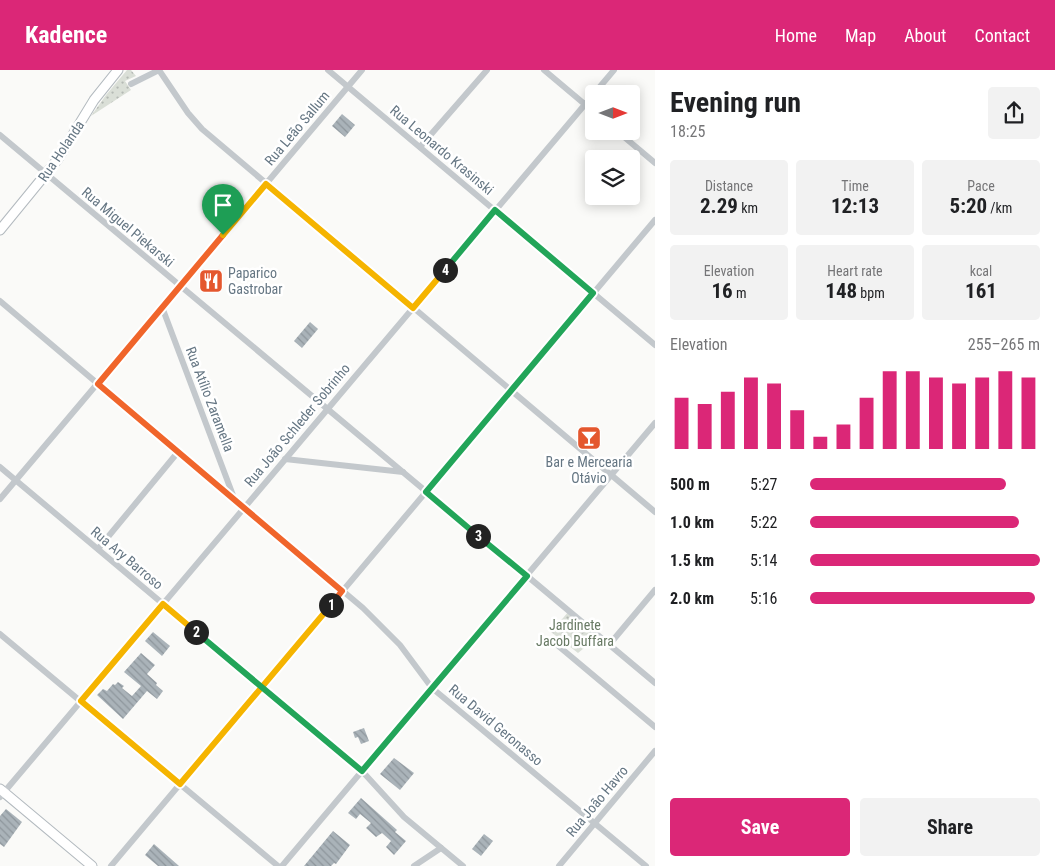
<!DOCTYPE html>
<html lang="en">
<head>
<meta charset="utf-8">
<style>
  body { margin:0; font-family:"Roboto Condensed",sans-serif; background:#f2f2f2; color:#202124; height:100vh; display:flex; flex-direction:column; font-size:19px; white-space:nowrap }
  * { box-sizing:border-box; margin:0 }
  p { font-size:16px; color:#757577 }
  .icon { flex:none; width:28px; height:28px; fill:none; stroke:currentColor; stroke-width:2; stroke-linecap:round; stroke-linejoin:round }
  .map { position:relative; flex:1; overflow:hidden }
  .side { display:flex; flex-direction:column; background:#fff; width:400px }
  .side>* { flex:none }
  .needle { width:32px; rotate:90deg }
  .fabs { position:absolute; left:585px; top:15px; display:grid; gap:10px }
  .fabs a { display:grid; place-items:center; width:55px; height:55px; border-radius:5px; background:#fff; box-shadow:0 2px 12px #0003; font-size:25px }
  .pin { position:absolute; display:grid; place-items:center; width:42px; height:42px; color:#fff; margin:-51px -21px; border-radius:50% 50% 50% 0; rotate:-45deg; box-shadow:0 0 5px #0007 }
  .pin .icon { rotate:45deg }
  .km { position:absolute; width:25px; height:25px; margin:-12px; border-radius:50%; background:#222; color:#fff; font-size:14px; line-height:25px; text-align:center }
  .round { display:grid; place-items:center; flex:none; width:52px; height:52px; border-radius:5px; background:#f2f2f2 }
  .headline { display:flex; align-items:center; justify-content:space-between; height:85px; padding:0 15px }
  h1 { font-size:28px; font-weight:700; line-height:38px }
  .metrics { display:grid; grid-template-columns:repeat(3,1fr); gap:8px; height:85px; padding:5px 15px }
  .metrics div { display:grid; align-content:center; border-radius:5px; background:#f2f2f2; text-align:center }
  .metrics b { font-size:21px; font-weight:700 }
  .metrics small { font-size:14px; font-weight:400 }
  .metrics p { font-size:14px }
  .chart { height:140px; padding:10px 15px }
  .chart p { display:flex; justify-content:space-between }
  .chart svg { width:100%; height:90px; margin-top:5px; stroke:#db2777; stroke-width:6 }
  .primary-button { display:flex; gap:10px; margin-top:auto; padding:10px 15px }
  .primary-button a { flex:1; height:58px; border-radius:5px; background:#db2777; color:#fff; font-size:20px; font-weight:700; line-height:58px; text-align:center }
  .primary-button a+a { background:#f2f2f2; color:#202124 }
  ul { padding:0 15px; list-style:none; font-size:16px }
  li { display:grid; grid-template-columns:80px 60px 1fr; align-items:center; height:38px }
  li i { height:12px; border-radius:6px; background:#db2777 }
  header { display:flex; align-items:center; gap:30px; box-sizing:border-box; height:70px; padding:0 25px; background:#db2777; color:#fff }
  header strong { font-size:24px }
  nav { display:flex; gap:28px; margin-inline-start:auto; font-size:18px }
  main { display:flex; flex:1; min-height:0 }
  .map>svg:first-child { display:block }
</style>
</head>
<body>
<header>
<strong>Kadence</strong>
<nav><a>Home</a><a>Map</a><a>About</a><a>Contact</a></nav>
</header>
<main>
<div class="map">
<svg width="655" height="796" viewBox="0 0 655 796">
  <defs>
    <pattern id="park-dots" width="8" height="8" patternUnits="userSpaceOnUse" patternTransform="scale(1.25)"><rect width="8" height="8" fill="#dadfd7"/><path d="M2 2h.1M6 6h.1" fill="none" stroke="#b4b9b4" stroke-width="1.8" stroke-linecap="round"/></pattern>
    <pattern id="building-back-hatch" width="6" height="6" patternUnits="userSpaceOnUse" patternTransform="scale(1.25)"><rect width="6" height="6" fill="#aab3b9"/><path d="M-1 5l2 2M0 0l6 6M5-1l2 2" fill="none" stroke="#8e969c"/></pattern>
  </defs>
  <rect width="100%" height="100%" fill="#fafaf8"/>
  <!-- park -->
  <g fill="url(#park-dots)">
    <polygon points="127,0 131,0 136,6 125,11 131,20 91,46 106,25"/>
    <polygon points="569,541 600,565 578,583 551,562"/>
  </g>
  <!-- building -->
  <g fill="url(#building-back-hatch)">
    <polygon points="342,44 355,55 345,67 332,56"/>
    <polygon points="211,201 222,209 212,222 201,213"/>
    <polygon points="310,252 318,259 302,278 294,271"/>
    <polygon points="153,562 170,576 162,586 145,571"/>
    <polygon points="141,583 155,595 147,604 157,613 156,615 163,621 157,629 147,621 123,649 97,625 103,619 107,621 113,614 115,615 118,612 124,616 122,618 132,626 141,616 124,602"/>
    <polygon points="364,658 369,671 361,674 358,667 355,668 353,662"/>
    <polygon points="394,688 414,703 400,720 380,704"/>
    <polygon points="361,728 397,760 395,762 406,771 394,785 386,777 391,771 382,763 376,767 366,758 371,753 360,744 356,749 348,743"/>
    <polygon points="6,739 22,752 4,777 0,774 0,746"/>
    <polygon points="333,761 350,775 336,794 334,793 331,796 304,796"/>
    <polygon points="484,764 493,771 481,786 472,779"/>
    <polygon points="154,774 179,796 158,796 145,785"/>
  </g>
  <g fill="none" stroke-linecap="round" stroke-linejoin="round">
    <defs>
      <g id="secondary">
        <polyline points="0,160 58,89 94,30 118,0"/>
        <polyline points="0,719 92,796"/>
      </g>
    </defs>
    <!-- secondary casing -->
    <use href="#secondary" stroke="#b3babf" stroke-width="11"/>
    <!-- street -->
    <g stroke="#c3c8cc" stroke-width="6">
      <polyline points="159,0 188,43 202,59 655,442"/>
      <polyline points="328,0 655,275"/>
      <polyline points="544,0 594,42"/>
      <polyline points="131,14 159,0"/>
      <polyline points="617,61 655,93"/>
      <polyline points="0,65 655,613"/>
      <polyline points="420,77 487,0"/>
      <polyline points="0,231 363,538 400,575 432,618 646,796"/>
      <polyline points="162,237 234,428"/>
      <polyline points="285,389 403,402"/>
      <polyline points="0,397 362,701 404,747 463,796"/>
      <polyline points="0,429 362,0"/>
      <polyline points="98,479 178,382"/>
      <polyline points="0,564 278,796"/>
      <polyline points="556,574 655,657"/>
      <polyline points="609,575 655,520"/>
      <polyline points="0,727 614,0"/>
      <polyline points="111,796 655,150"/>
      <polyline points="282,796 655,353"/>
      <polyline points="414,796 441,778"/>
      <polyline points="559,796 655,681"/>
    </g>
    <!-- secondary -->
    <use href="#secondary" stroke="#fff" stroke-width="9"/>
  </g>
  <g fill="none" stroke-linecap="round" stroke-linejoin="round">
    <defs>
      <polyline id="split-1" points="223,165 98,314 342,521 331,535"/>
      <polyline id="split-2" points="196,562 163,534 81,631 180,714 331,535"/>
      <polyline id="split-3" points="196,562 362,701 527,506 478,466"/>
      <polyline id="split-4" points="445,200 495,140 593,223 426,422 478,466"/>
      <polyline id="split-5" points="223,165 266,114 413,238 445,200"/>
    </defs>
    <!-- split-1 casing -->
    <use href="#split-1" stroke="#fff" stroke-width="10"/>
    <!-- split-2 casing -->
    <use href="#split-2" stroke="#fff" stroke-width="10"/>
    <!-- split-3 casing -->
    <use href="#split-3" stroke="#fff" stroke-width="10"/>
    <!-- split-4 casing -->
    <use href="#split-4" stroke="#fff" stroke-width="10"/>
    <!-- split-5 casing -->
    <use href="#split-5" stroke="#fff" stroke-width="10"/>
    <!-- split-1 -->
    <use href="#split-1" stroke="#f0652b" stroke-width="6"/>
    <!-- split-2 -->
    <use href="#split-2" stroke="#f5b400" stroke-width="6"/>
    <!-- split-3 -->
    <use href="#split-3" stroke="#22a559" stroke-width="6"/>
    <!-- split-4 -->
    <use href="#split-4" stroke="#22a559" stroke-width="6"/>
    <!-- split-5 -->
    <use href="#split-5" stroke="#f5b400" stroke-width="6"/>
  </g>
  <!-- icons -->
  <defs>
    <symbol id="restaurant-square" viewBox="-11 -11 22 22"><rect x="-9" y="-9" width="18" height="18" rx="4" fill="#e4572e" stroke="#fff"/><path d="M-5-6h1v4h1v-4h1v4h1v-4h1v5L-1.5 .5V6h-2V.5L-5-1ZM5-6V6H3V1.5H1.5Q1.5-4 5-6Z" fill="#fff"/></symbol>
    <symbol id="bar-square" viewBox="-11 -11 22 22"><rect x="-9" y="-9" width="18" height="18" rx="4" fill="#e4572e" stroke="#fff"/><path d="M-6-5H6L.8 .8V4.5H3.5V6h-7V4.5H-.8V.8Z" fill="#fff"/></symbol>
  </defs>
  <g fill-rule="evenodd">
    <use href="#restaurant-square" x="197" y="197" width="28" height="28"/>
    <use href="#bar-square" x="575" y="354" width="28" height="28"/>
  </g>
  <g text-anchor="middle" stroke-width="5" stroke-linejoin="round" paint-order="stroke">
    <!-- street labels -->
    <g font-size="14" fill="#657683" stroke="#fff">
      <text transform="translate(297 58) rotate(-50)" y="5">Rua Leão Sallum</text>
      <text transform="translate(442 80) rotate(40)" y="5">Rua Leonardo Krasinski</text>
      <text transform="translate(61 81) rotate(-56)" y="5">Rua Holanda</text>
      <text transform="translate(128 157) rotate(40)" y="5">Rua Miguel Piekarski</text>
      <text transform="translate(210 329) rotate(69)" y="5">Rua Atílio Zaramella</text>
      <text transform="translate(297 355) rotate(-50)" y="5">Rua João Schleder Sobrinho</text>
      <text transform="translate(127 488) rotate(40)" y="5">Rua Ary Barroso</text>
      <text transform="translate(496 655) rotate(40)" y="5">Rua David Geronasso</text>
      <text transform="translate(597 731) rotate(-50)" y="5">Rua João Havro</text>
    </g>
    <!-- poi labels -->
    <g font-size="14" fill="#657683" stroke="#fff" text-anchor="start">
      <text x="228" y="208">Paparico<tspan x="228" dy="16">Gastrobar</tspan></text>
      <text x="589" y="397" text-anchor="middle">Bar e Mercearia<tspan x="589" dy="16">Otávio</tspan></text>
    </g>
    <!-- park labels -->
    <g font-size="14" fill="#687a64" stroke="#fff">
      <text x="575" y="560">Jardinete<tspan x="575" dy="16">Jacob Buffara</tspan></text>
    </g>
  </g>
</svg>
<div class="fabs">
<a><svg class="needle" viewBox="-14 -14 28 28"><path d="M0-13l5 13h-10z" fill="#e53935"/><path d="M0 13l5-13h-10z" fill="#757577"/></svg></a>
<a><svg class="icon" aria-label="layers" viewBox="0 0 24 24"><path d="M12 4l9 5-9 5-9-5zM3 14l9 5 9-5"/></svg></a>
</div>
<div class="pin" style="left:223px;top:165px;background:#1e9e55"><svg class="icon" aria-label="arrive" viewBox="0 0 24 24"><path d="M6 21V4h12l-3 4 3 4H6"/></svg></div>
<b class="km" style="left:331px;top:535px">1</b>
<b class="km" style="left:196px;top:562px">2</b>
<b class="km" style="left:478px;top:466px">3</b>
<b class="km" style="left:445px;top:200px">4</b>
</div>
<section class="side">
<div class="headline"><div><h1>Evening run</h1><p>18:25</p></div><a class="round"><svg class="icon" aria-label="share" viewBox="0 0 24 24"><path d="M12 15V3M7 8l5-5 5 5M5 13v7h14v-7"/></svg></a></div>
<div class="metrics">
<div><p>Distance</p><b>2.29<small> km</small></b></div>
<div><p>Time</p><b>12:13</b></div>
<div><p>Pace</p><b>5:20<small> /km</small></b></div>
</div>
<div class="metrics">
<div><p>Elevation</p><b>16<small> m</small></b></div>
<div><p>Heart rate</p><b>148<small> bpm</small></b></div>
<div><p>kcal</p><b>161</b></div>
</div>
<div class="chart"><p><span>Elevation</span>255–265 m</p>
<svg viewBox="0 0 160 44" preserveAspectRatio="none"><path d="M5 44V19M15 44V22M25 44V16M35 44V9M45 44V12M55 44V25M65 44V38M75 44V32M85 44V19M95 44V6M105 44V6M115 44V9M125 44V12M135 44V9M145 44V6M155 44V9"/></svg>
</div>
<ul>
<li><b>500 m</b>5:27<i style="width:85%"></i></li>
<li><b>1.0 km</b>5:22<i style="width:91%"></i></li>
<li><b>1.5 km</b>5:14<i style="width:100%"></i></li>
<li><b>2.0 km</b>5:16<i style="width:98%"></i></li>
</ul>
<div class="primary-button"><a>Save</a><a>Share</a></div>
</section>
</main>
</body>
</html>
